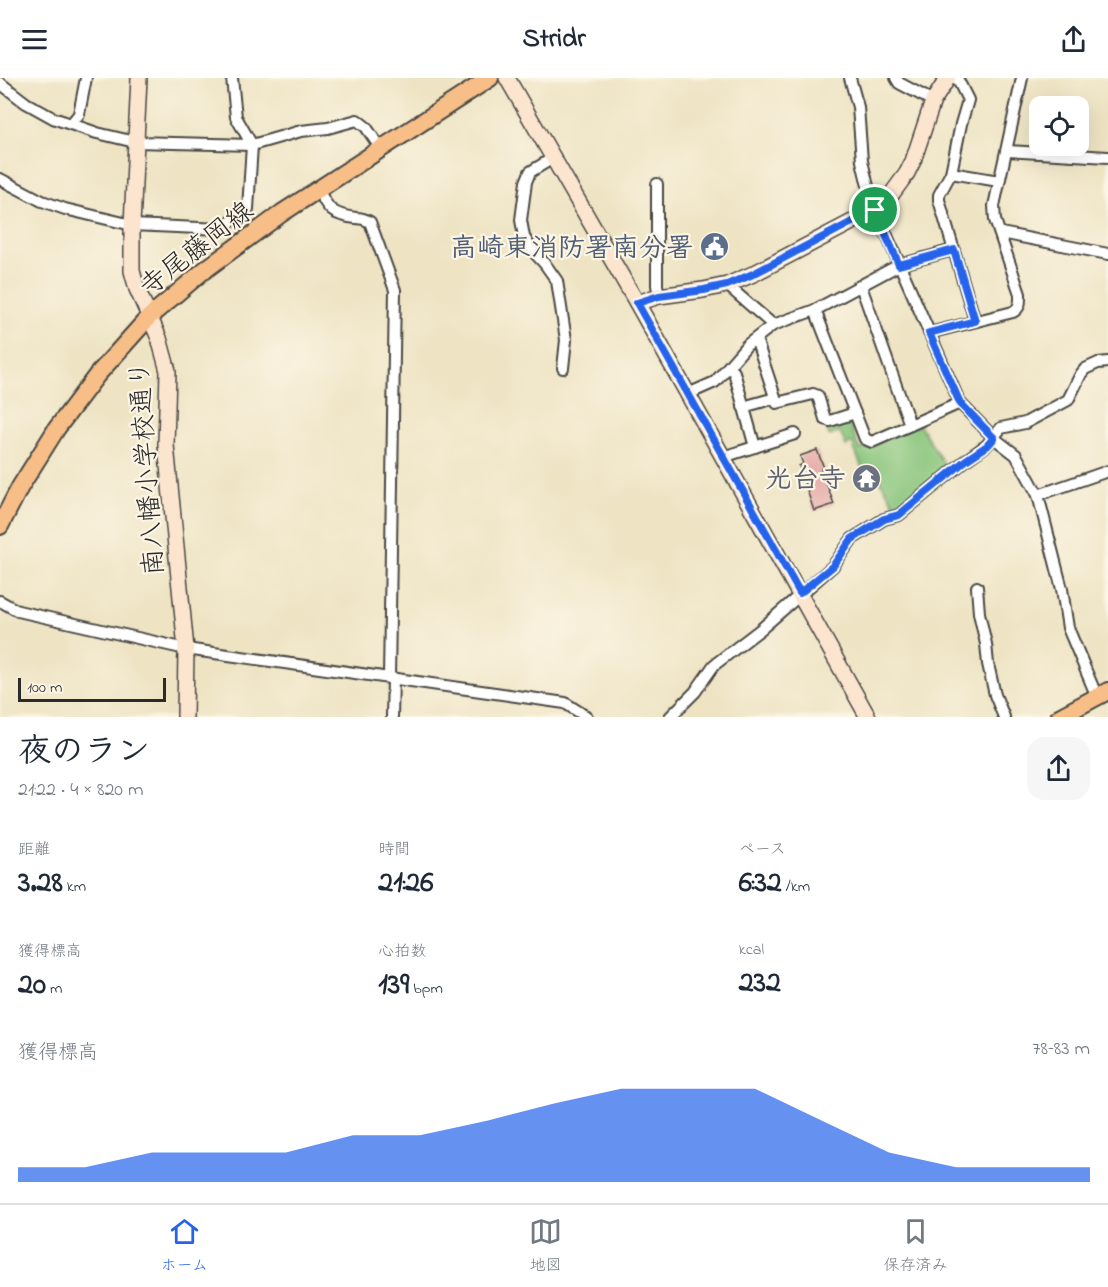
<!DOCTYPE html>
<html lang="ja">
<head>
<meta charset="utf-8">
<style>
  body { margin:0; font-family:"Indie Flower","Klee One",sans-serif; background:#f6f6f7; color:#1f2937; height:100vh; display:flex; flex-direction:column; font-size:22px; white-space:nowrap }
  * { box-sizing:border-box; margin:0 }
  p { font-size:20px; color:#747a83 }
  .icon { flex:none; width:33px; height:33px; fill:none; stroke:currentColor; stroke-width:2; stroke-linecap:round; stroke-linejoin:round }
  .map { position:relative; height:639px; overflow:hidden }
  .details { display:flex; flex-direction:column; background:#fff; flex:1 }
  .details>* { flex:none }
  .controls { position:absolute; left:1029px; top:18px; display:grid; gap:12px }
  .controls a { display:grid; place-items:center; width:60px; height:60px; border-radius:12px; background:#fff; box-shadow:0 6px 24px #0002; font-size:30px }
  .scale { position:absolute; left:18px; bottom:15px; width:148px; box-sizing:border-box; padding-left:6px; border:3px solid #2b2b2b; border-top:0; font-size:16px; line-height:21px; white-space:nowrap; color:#2b2b2b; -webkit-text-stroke:4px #fcf5e5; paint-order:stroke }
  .pin { position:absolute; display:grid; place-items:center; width:51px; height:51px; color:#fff; margin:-26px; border:3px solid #fff; border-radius:50%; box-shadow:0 2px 6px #0007 }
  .round { display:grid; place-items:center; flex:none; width:63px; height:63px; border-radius:18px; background:#f6f6f7 }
  .head { display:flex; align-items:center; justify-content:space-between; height:102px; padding:0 18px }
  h1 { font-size:33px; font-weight:700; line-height:45px }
  .figures { display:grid; grid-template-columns:repeat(3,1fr); gap:9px; height:102px; padding:6px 18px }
  .figures div { display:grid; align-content:center }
  .figures b { font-size:30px; font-weight:700 }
  .figures small { font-size:16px; font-weight:400 }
  .figures p { font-size:16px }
  .chart { height:168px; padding:12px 18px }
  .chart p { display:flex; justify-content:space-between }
  .chart svg { width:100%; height:108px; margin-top:6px; fill:#2563eb; opacity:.7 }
  header { display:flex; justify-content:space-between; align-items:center; height:78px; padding:0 18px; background:#fff; font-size:27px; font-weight:700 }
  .tab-bar { display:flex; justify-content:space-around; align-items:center; height:84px; border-top:2px solid #e0e1e3; background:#fff; font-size:16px; color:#747a83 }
  .tab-bar a { display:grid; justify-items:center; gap:3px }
  .tab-bar .active { color:#2563eb }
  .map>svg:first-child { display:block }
</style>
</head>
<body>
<header><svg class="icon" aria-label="menu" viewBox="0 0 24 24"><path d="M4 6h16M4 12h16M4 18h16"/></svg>Stridr<svg class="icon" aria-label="share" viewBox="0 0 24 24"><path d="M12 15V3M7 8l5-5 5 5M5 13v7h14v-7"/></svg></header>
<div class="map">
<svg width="1108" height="639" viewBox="0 0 1108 639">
  <rect width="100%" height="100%" fill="#fcf5e5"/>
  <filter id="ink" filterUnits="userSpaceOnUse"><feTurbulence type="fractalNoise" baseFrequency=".0167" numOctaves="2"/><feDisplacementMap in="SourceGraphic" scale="12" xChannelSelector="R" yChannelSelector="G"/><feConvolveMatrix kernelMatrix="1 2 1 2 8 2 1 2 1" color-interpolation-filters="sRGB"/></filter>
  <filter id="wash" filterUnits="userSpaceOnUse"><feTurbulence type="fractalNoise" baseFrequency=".008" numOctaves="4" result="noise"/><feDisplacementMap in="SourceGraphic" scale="24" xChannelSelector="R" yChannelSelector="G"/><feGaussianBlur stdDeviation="1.35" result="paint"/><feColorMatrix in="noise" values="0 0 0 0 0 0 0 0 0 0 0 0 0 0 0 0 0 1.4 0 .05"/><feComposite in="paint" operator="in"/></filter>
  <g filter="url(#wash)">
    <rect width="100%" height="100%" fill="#eee4c4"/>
    <!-- green -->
    <polygon fill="#88c57b" stroke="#5a7853" stroke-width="1.5" points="848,342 860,372 919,346 946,389 897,431 874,392 864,395 852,365 846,368 840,354 829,358 827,349"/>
    <g id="blocks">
      <!-- building -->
      <polygon fill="#e8b1ae" points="817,372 824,390 821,391 834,426 814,433 799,388 803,386 800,378"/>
    </g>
  </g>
  <g filter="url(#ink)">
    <use href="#blocks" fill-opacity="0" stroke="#484742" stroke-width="1.5"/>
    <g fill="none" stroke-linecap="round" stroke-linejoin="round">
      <defs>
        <g id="street">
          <polyline points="850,0 858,29 862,83 871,121 960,325 994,360 1016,377 1038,417 1062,511 1068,550 1097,619"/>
          <polyline points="896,0 899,5 933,23"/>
          <polyline points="957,0 968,22 961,46 951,95 939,117 939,122 975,243"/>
          <polyline points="0,5 26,25 53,40 97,55 135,64 252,67 301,53 328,50 357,42 366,49 381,71"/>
          <polyline points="71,46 79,36 86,0"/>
          <polyline points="1007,73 1108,79"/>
          <polyline points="553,80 530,94 526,104 521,142 524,159 532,172 545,186 557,203 566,262 563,290"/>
          <polyline points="951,95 999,103"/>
          <polyline points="0,101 42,123 65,131 132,147 221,151 248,131 252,67 236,39 232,0"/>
          <polyline points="657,106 657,207 659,218"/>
          <path d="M318 111C328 132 332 137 356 140 362 140 365 141 370 144L395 212 389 600"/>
          <polyline points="1001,155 1108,176"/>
          <polyline points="727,207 773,247"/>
          <polyline points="861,208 910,347"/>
          <polyline points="815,232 865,361 872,364 960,325"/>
          <path d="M929 255 1013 234C1021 229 1020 224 1020 216L995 142 994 128 1022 0"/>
          <polyline points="756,261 777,325 813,316 818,318 825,341 830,343 855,335"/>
          <polyline points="729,290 734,294 755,369"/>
          <polyline points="688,316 715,304 747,267 773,247 815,232 899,187 953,172"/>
          <polyline points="743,329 775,320"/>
          <polyline points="723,379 795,356"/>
          <polyline points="1038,417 1108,393"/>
          <polyline points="977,509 979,535 986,566 988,586 995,617 1004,639"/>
          <polyline points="0,523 18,533 186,571 565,625 587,639"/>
          <polyline points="392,639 393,601"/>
          <polyline points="670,639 695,614 714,587 761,551 833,488 852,461 884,441 899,437 966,382 987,367 1001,350 1025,345 1068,322 1081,296 1085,291 1098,285 1108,284"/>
        </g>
        <g id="secondary">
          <polyline points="139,0 132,147 132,193 137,211 159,260 168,293 166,367 186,571 185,639"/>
          <polyline points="507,0 637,225 868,639"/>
          <polyline points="637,225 659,218 703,212 727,207 753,196 875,132 891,117 907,95 913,83 933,23 948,0"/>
        </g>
        <g id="primary">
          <polyline points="0,448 20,409 57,350 97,297 149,239 202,194 282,135 490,0"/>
          <polyline points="1059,639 1108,613"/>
        </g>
      </defs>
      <!-- street casing -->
      <use href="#street" stroke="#484742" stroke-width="14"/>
      <!-- secondary casing -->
      <use href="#secondary" stroke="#484742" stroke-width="18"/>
      <!-- primary casing -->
      <use href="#primary" stroke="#484742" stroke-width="20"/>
      <!-- street -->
      <use href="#street" stroke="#fff" stroke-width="10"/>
      <!-- secondary -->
      <use href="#secondary" stroke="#fce5cf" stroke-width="15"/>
      <!-- primary -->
      <use href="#primary" stroke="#f7be88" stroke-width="16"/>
    </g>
  </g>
  <g fill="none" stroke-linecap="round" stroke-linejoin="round" filter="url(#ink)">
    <defs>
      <polygon id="route" points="875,132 899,187 954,172 975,243 929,255 960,325 994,360 987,368 966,382 899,437 884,441 852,461 833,488 800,515 637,225 659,218 704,212 727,207 753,196"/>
    </defs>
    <!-- route casing -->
    <use href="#route" stroke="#fff" stroke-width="12"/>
    <!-- route -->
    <use href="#route" stroke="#2563eb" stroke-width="8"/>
  </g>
  <!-- icons -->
  <defs>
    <symbol id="civic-disc" viewBox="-11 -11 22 22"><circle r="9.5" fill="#5c6f8a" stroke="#fcf5e5"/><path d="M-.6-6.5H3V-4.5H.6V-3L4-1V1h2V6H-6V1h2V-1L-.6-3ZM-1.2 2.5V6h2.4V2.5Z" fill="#fff"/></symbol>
    <symbol id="temple-disc" viewBox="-11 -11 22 22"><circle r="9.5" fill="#6b7280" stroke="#fcf5e5"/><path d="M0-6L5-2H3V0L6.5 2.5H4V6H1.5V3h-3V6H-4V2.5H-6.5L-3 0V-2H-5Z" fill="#fff"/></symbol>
  </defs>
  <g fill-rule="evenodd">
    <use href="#civic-disc" x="698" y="152" width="33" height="33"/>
    <use href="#temple-disc" x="850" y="384" width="33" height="33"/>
  </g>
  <g text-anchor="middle" stroke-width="4.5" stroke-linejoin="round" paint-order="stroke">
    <!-- service labels -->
    <g font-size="27" font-weight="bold" fill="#4e5e75" stroke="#fcf5e5" text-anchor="end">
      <text x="693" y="178">高崎東消防署南分署</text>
    </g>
    <!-- street labels -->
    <g font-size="27" fill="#2b2b2b" stroke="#fcf5e5">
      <text transform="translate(196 170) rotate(-38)" y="9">寺尾藤岡線</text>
      <text transform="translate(146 390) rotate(-94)" y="9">南八幡小学校通り</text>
    </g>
    <!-- worship labels -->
    <g font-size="27" font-weight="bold" fill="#5b616d" stroke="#fcf5e5" text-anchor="end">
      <text x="846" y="409">光台寺</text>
    </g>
  </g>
</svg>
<div class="controls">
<a><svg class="icon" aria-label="locate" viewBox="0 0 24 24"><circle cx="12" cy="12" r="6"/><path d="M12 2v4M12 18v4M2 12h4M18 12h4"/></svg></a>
</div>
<div class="scale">100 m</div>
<div class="pin" style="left:875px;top:132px;background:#1e9e55"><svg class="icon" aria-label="arrive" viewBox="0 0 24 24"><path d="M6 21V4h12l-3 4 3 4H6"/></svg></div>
</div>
<section class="details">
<div class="head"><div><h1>夜のラン</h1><p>21:22 · 4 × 820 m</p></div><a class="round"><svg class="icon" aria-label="share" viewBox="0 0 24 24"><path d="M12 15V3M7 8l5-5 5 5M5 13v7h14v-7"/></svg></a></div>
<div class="figures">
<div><p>距離</p><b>3.28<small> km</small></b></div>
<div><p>時間</p><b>21:26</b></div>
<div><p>ペース</p><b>6:32<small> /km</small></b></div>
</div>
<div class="figures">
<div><p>獲得標高</p><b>20<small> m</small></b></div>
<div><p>心拍数</p><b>139<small> bpm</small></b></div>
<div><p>kcal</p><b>232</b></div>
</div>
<div class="chart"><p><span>獲得標高</span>78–83 m</p>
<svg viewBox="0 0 160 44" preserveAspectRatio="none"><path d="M0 44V38L10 38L20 32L30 32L40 32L50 25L60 25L70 19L80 12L90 6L100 6L110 6L120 19L130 32L140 38L150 38L160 38V44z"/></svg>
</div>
</section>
<nav class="tab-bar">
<a class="active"><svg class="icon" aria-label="home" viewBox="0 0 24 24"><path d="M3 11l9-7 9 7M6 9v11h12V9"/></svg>ホーム</a>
<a><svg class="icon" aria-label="map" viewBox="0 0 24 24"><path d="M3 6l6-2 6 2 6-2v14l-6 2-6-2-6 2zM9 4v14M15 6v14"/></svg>地図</a>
<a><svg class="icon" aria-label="saved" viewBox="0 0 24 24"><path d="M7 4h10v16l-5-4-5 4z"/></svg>保存済み</a>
</nav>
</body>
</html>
